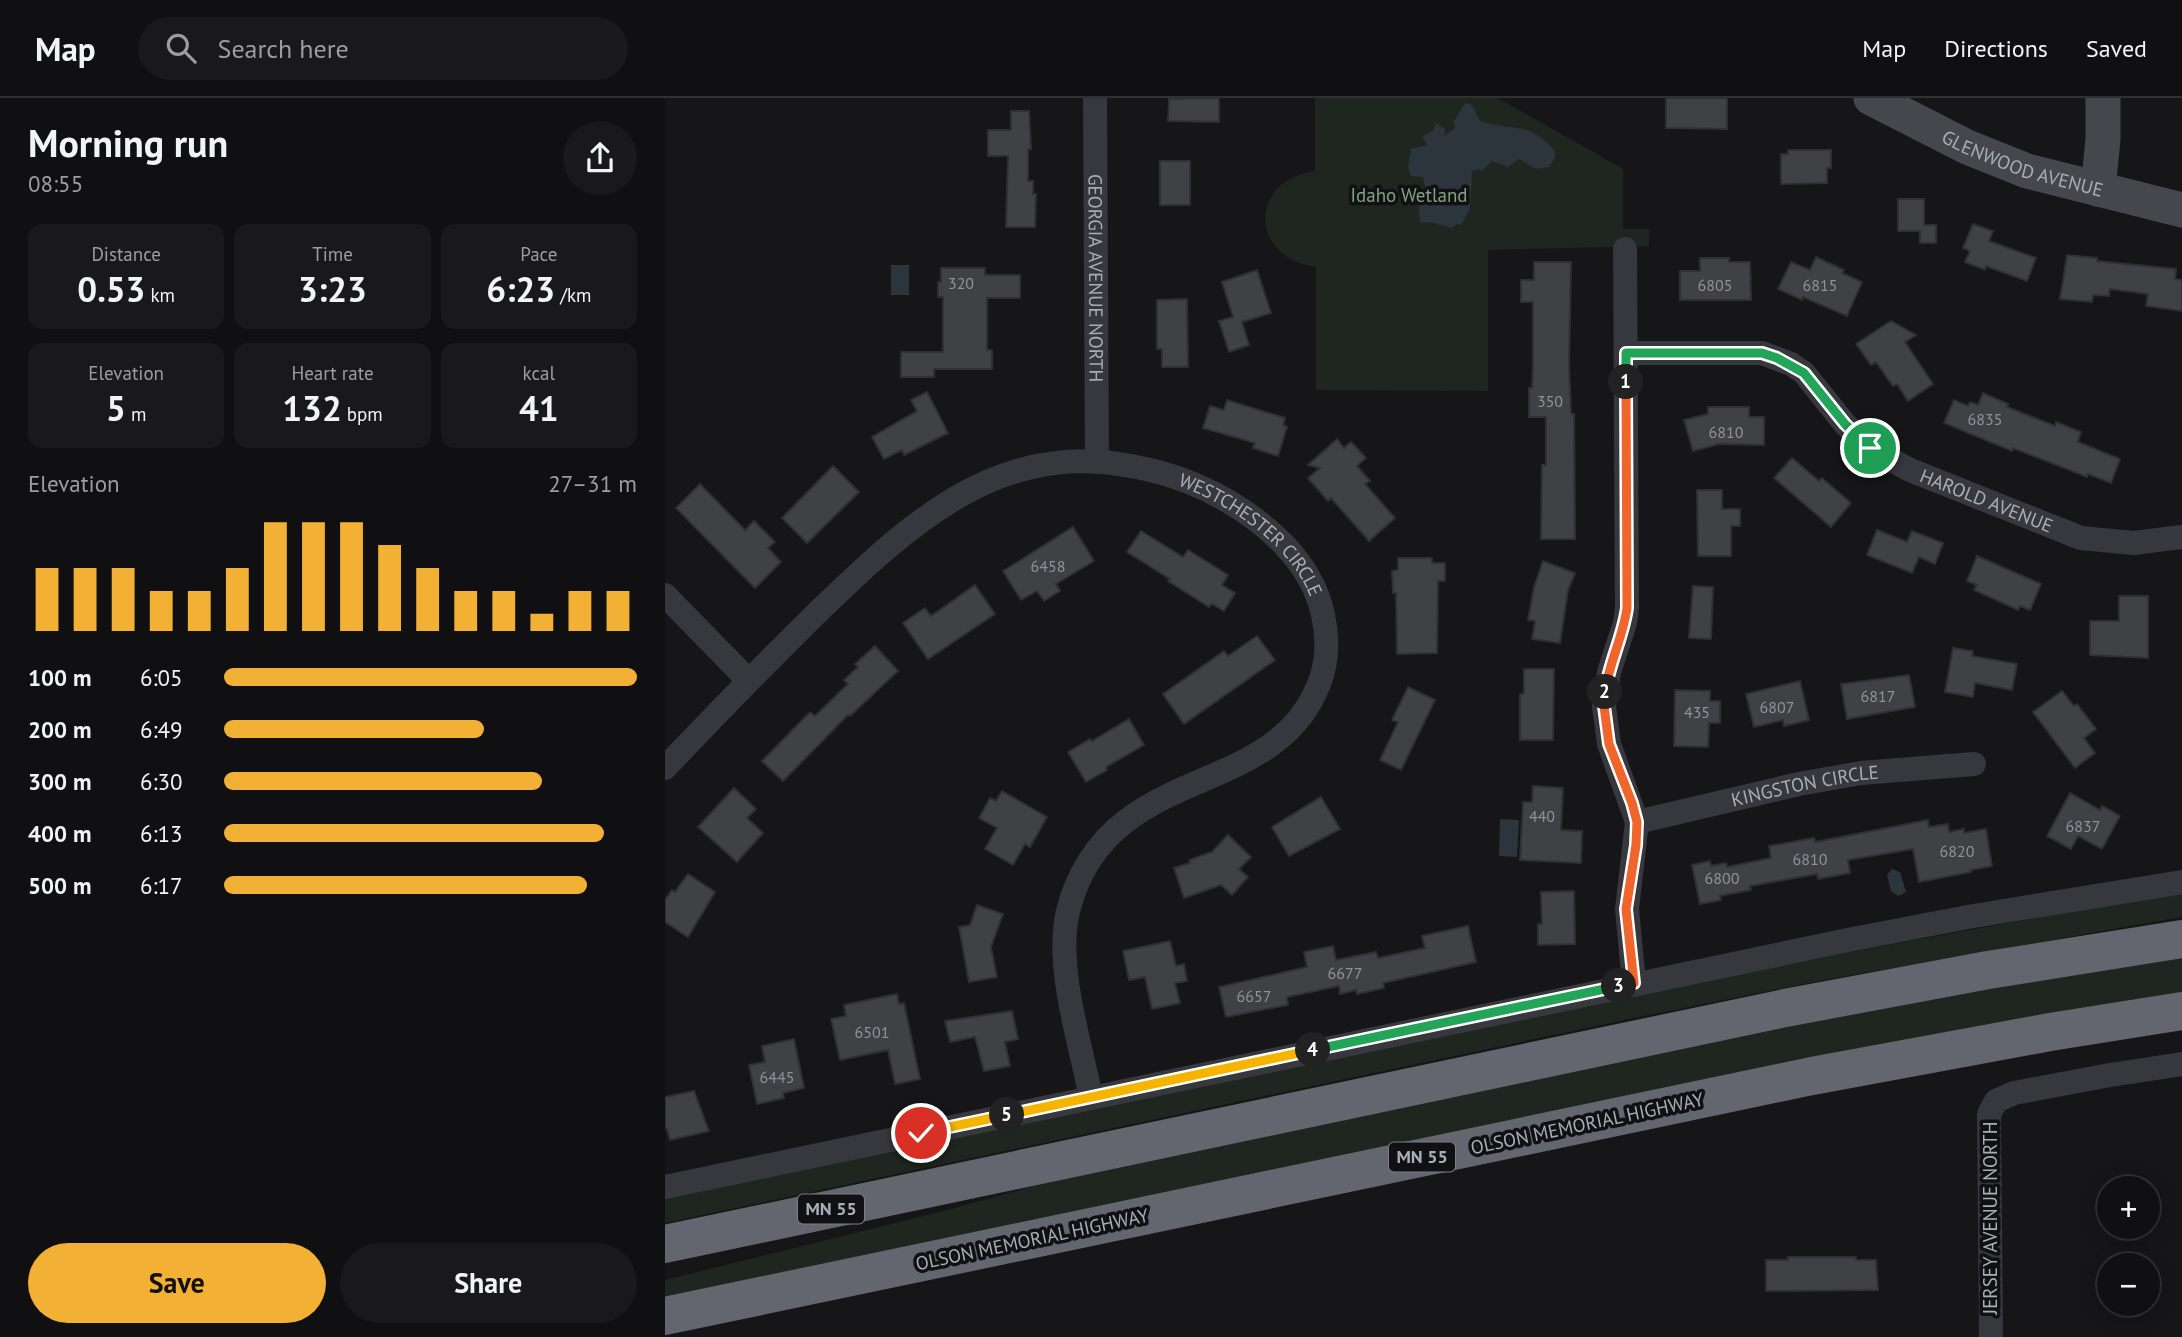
<!DOCTYPE html>
<html lang="en">
<head>
<meta charset="utf-8">
<style>
  body { margin:0; font-family:"PT Sans",sans-serif; background:#19191b; color:#f1f3f6; height:100vh; display:flex; flex-direction:column; font-size:26px; white-space:nowrap }
  * { box-sizing:border-box; margin:0 }
  p { font-size:23px; color:#9c9d9f }
  .icon { flex:none; width:38px; height:38px; fill:none; stroke:currentColor; stroke-width:2; stroke-linecap:round; stroke-linejoin:round }
  .map { position:relative; flex:1; overflow:hidden }
  .side { display:flex; flex-direction:column; background:#101012; width:665px }
  .side>* { flex:none }
  .tools { position:absolute; left:1432px; top:1078px; display:grid; gap:14px }
  .tools a { display:grid; place-items:center; width:63px; height:63px; border-radius:50%; background:#101012; box-shadow:0 4px 18px #0003,0 0 0 2px #303032; font-size:35px }
  .pin { position:absolute; display:grid; place-items:center; width:60px; height:60px; color:#fff; margin:-30px; border:4px solid #fff; border-radius:50%; box-shadow:0 2px 7px #0007 }
  .km { position:absolute; width:35px; height:35px; margin:-18px; border-radius:50%; background:#222; color:#fff; font-size:19px; line-height:35px; text-align:center }
  .round { display:grid; place-items:center; flex:none; width:74px; height:74px; border-radius:37px; background:#19191b }
  .headline { display:flex; align-items:center; justify-content:space-between; height:119px; padding:0 28px }
  h1 { font-size:38px; font-weight:800; line-height:52px }
  .stats { display:grid; grid-template-columns:repeat(3,1fr); gap:10px; height:119px; padding:7px 28px }
  .stats div { display:grid; align-content:center; border-radius:14px; background:#19191b; text-align:center }
  .stats b { font-size:35px; font-weight:800 }
  .stats small { font-size:19px; font-weight:400 }
  .stats p { font-size:19px }
  .chart { height:196px; padding:14px 28px }
  .chart p { display:flex; justify-content:space-between }
  .chart svg { width:100%; height:126px; margin-top:7px; stroke:#f2b134; stroke-width:6 }
  .action { display:flex; gap:14px; margin-top:auto; padding:14px 28px }
  .action a { flex:1; height:80px; border-radius:42px; background:#f2b134; color:#111; font-size:28px; font-weight:800; line-height:80px; text-align:center }
  .action a+a { background:#19191b; color:#f1f3f6 }
  ul { padding:0 28px; list-style:none; font-size:23px }
  li { display:grid; grid-template-columns:112px 84px 1fr; align-items:center; height:52px }
  li i { height:18px; border-radius:9px; background:#f2b134 }
  header { display:flex; align-items:center; gap:42px; box-sizing:border-box; height:98px; padding:0 35px; background:#101012; border-bottom:2px solid #303032 }
  header strong { font-size:33px }
  nav { display:flex; gap:38px; margin-inline-start:auto; font-size:24px }
  .search { width:490px; height:63px; background:#19191b; display:flex; align-items:center; gap:18px; box-sizing:border-box; padding:0 24px; border-radius:38px; color:#9c9d9f; font-size:26px }
  main { display:flex; flex:1; min-height:0 }
  .map>svg:first-child { display:block }
</style>
</head>
<body>
<header>
<strong>Map</strong>
<div class="search"><svg class="icon" aria-label="search" viewBox="0 0 24 24"><circle cx="10" cy="10" r="6"/><path d="M15 15l6 6"/></svg>Search here</div>
<nav><a>Map</a><a>Directions</a><a>Saved</a></nav>
</header>
<main>
<section class="side">
<div class="headline"><div><h1>Morning run</h1><p>08:55</p></div><a class="round"><svg class="icon" aria-label="share" viewBox="0 0 24 24"><path d="M12 15V3M7 8l5-5 5 5M5 13v7h14v-7"/></svg></a></div>
<div class="stats">
<div><p>Distance</p><b>0.53<small> km</small></b></div>
<div><p>Time</p><b>3:23</b></div>
<div><p>Pace</p><b>6:23<small> /km</small></b></div>
</div>
<div class="stats">
<div><p>Elevation</p><b>5<small> m</small></b></div>
<div><p>Heart rate</p><b>132<small> bpm</small></b></div>
<div><p>kcal</p><b>41</b></div>
</div>
<div class="chart"><p><span>Elevation</span>27–31 m</p>
<svg viewBox="0 0 160 44" preserveAspectRatio="none"><path d="M5 44V22M15 44V22M25 44V22M35 44V30M45 44V30M55 44V22M65 44V6M75 44V6M85 44V6M95 44V14M105 44V22M115 44V30M125 44V30M135 44V38M145 44V30M155 44V30"/></svg>
</div>
<ul>
<li><b>100 m</b>6:05<i style="width:100%"></i></li>
<li><b>200 m</b>6:49<i style="width:63%"></i></li>
<li><b>300 m</b>6:30<i style="width:77%"></i></li>
<li><b>400 m</b>6:13<i style="width:92%"></i></li>
<li><b>500 m</b>6:17<i style="width:88%"></i></li>
</ul>
<div class="action"><a>Save</a><a>Share</a></div>
</section>
<div class="map">
<svg width="1517" height="1239" viewBox="0 0 1517 1239">
  <rect width="100%" height="100%" fill="#161618"/>
  <!-- green -->
  <g fill="#1e261f">
    <path d="M650 0H833L958 71V131H984V148L823 152V293L651 292V169C586 161 581 83 650 73Z"/>
    <path d="M1517 795V819L1154 883 974 919 0 1125V1100C505 993 1008 880 1517 795Z"/>
    <polygon points="1517,855 1517,899 0,1204 0,1182 282,1112 427,1072 1006,948"/>
  </g>
  <!-- water -->
  <g fill="#2c353c">
    <path d="M800 5 807 7 815 23C848 34 864 22 890 53V60L884 69 871 71 854 61 843 69 827 63 817 73 814 71 807 73 805 111 796 127 792 126 787 130 765 124 755 125 753 100 760 89 758 79 746 78 743 70 746 51 762 47 757 38 768 33 771 25 780 31 779 38 790 30 789 23Z"/>
    <rect x="226" y="167" width="18" height="30"/>
    <polygon points="835,721 854,722 852,759 834,758"/>
    <polygon points="1227,771 1235,774 1241,794 1233,798 1226,793 1222,777"/>
  </g>
  <!-- building -->
  <g fill="#404145" stroke="#303034" stroke-width="2">
    <polygon points="554,0 554,24 503,23 504,1"/>
    <polygon points="1001,0 1062,0 1062,31 1001,30"/>
    <polygon points="346,13 364,13 366,51 363,51 363,83 368,83 368,96 371,96 370,129 341,129 343,58 323,58 323,32 346,32"/>
    <polygon points="1123,52 1166,52 1166,70 1162,70 1162,85 1116,86 1116,56 1123,56"/>
    <rect x="495" y="63" width="30" height="44"/>
    <polygon points="1233,101 1259,101 1259,127 1271,127 1271,145 1255,145 1255,133 1233,133"/>
    <polygon points="1308,126 1328,133 1324,143 1371,160 1362,183 1321,168 1320,172 1300,164 1305,153 1298,150"/>
    <polygon points="1402,157 1432,160 1432,163 1511,171 1510,181 1517,182 1517,213 1481,208 1483,196 1445,191 1444,198 1428,197 1427,204 1395,201"/>
    <polygon points="1151,159 1179,172 1177,175 1197,184 1182,218 1138,199 1137,202 1113,191 1126,164 1145,172"/>
    <polygon points="1035,160 1064,160 1064,164 1085,164 1086,202 1015,202 1015,173 1035,173"/>
    <polygon points="869,164 906,164 904,267 906,316 909,316 910,441 876,441 877,367 881,367 881,319 864,319 864,290 867,290 868,268 868,204 856,204 856,182 869,182"/>
    <polygon points="276,170 320,170 320,177 355,177 355,200 322,200 322,252 327,252 327,271 269,271 269,279 236,279 236,254 278,254 278,199 273,199 273,184 276,184"/>
    <polygon points="592,172 606,215 577,224 584,247 564,254 554,223 568,219 557,184"/>
    <polygon points="522,201 523,269 497,269 497,251 492,251 492,202"/>
    <polygon points="1226,223 1251,237 1240,244 1268,286 1243,303 1232,286 1228,288 1211,264 1206,267 1191,246"/>
    <polygon points="262,294 283,335 239,357 237,352 219,361 207,339 252,313 246,302"/>
    <polygon points="1318,295 1343,306 1342,309 1390,328 1391,324 1416,334 1413,344 1455,361 1446,385 1423,376 1422,379 1348,350 1347,353 1279,325 1289,302 1303,308 1305,304 1313,307"/>
    <polygon points="562,302 620,320 618,327 622,329 613,358 588,350 590,345 538,330 545,308 559,312"/>
    <polygon points="1043,309 1084,309 1084,319 1099,319 1099,347 1054,346 1028,353 1019,322 1043,316"/>
    <polygon points="672,341 679,350 686,344 701,360 692,368 705,383 700,386 730,420 704,443 666,400 663,403 643,380 655,370 643,367"/>
    <polygon points="1127,360 1154,383 1157,380 1186,405 1166,429 1109,380"/>
    <polygon points="168,368 194,394 142,445 117,420"/>
    <polygon points="35,386 80,432 89,423 110,444 103,450 116,464 90,490 11,410"/>
    <polygon points="1032,392 1057,392 1057,411 1075,411 1075,428 1066,428 1066,458 1033,458"/>
    <polygon points="408,429 429,463 391,486 395,493 379,503 372,493 356,502 338,473"/>
    <polygon points="1212,432 1242,444 1247,433 1278,445 1270,466 1254,459 1247,475 1202,457"/>
    <polygon points="476,433 518,459 523,452 563,477 557,487 570,495 559,513 547,506 544,509 503,483 505,481 462,454"/>
    <polygon points="1312,458 1376,486 1365,512 1355,508 1353,512 1309,492 1312,487 1302,483"/>
    <polygon points="733,460 767,460 767,465 780,465 780,483 773,483 772,555 732,556 731,495 728,495 727,473 733,472"/>
    <polygon points="878,463 910,475 903,492 895,545 867,541 870,523 863,522 869,489"/>
    <polygon points="310,487 330,516 263,561 238,525 260,510 266,518"/>
    <polygon points="1028,488 1048,489 1046,541 1024,540"/>
    <polygon points="1454,498 1483,498 1483,560 1425,557 1425,523 1454,523"/>
    <polygon points="592,538 610,562 519,626 498,596 559,553 563,558"/>
    <polygon points="210,548 233,573 185,618 183,617 118,683 97,663 145,614 150,618 183,586 179,582 193,569 190,566"/>
    <polygon points="1288,550 1308,553 1307,558 1352,566 1347,592 1310,585 1308,599 1280,594"/>
    <polygon points="859,571 889,571 888,642 855,642 855,596 859,596"/>
    <polygon points="1244,577 1250,609 1182,621 1176,586"/>
    <polygon points="1135,583 1144,622 1119,628 1118,622 1089,629 1081,596"/>
    <polygon points="743,589 770,602 736,672 715,662 733,624 727,622"/>
    <polygon points="1010,592 1045,593 1045,603 1055,603 1055,625 1044,625 1043,649 1009,648"/>
    <polygon points="1397,593 1409,608 1412,606 1431,631 1419,640 1430,655 1410,670 1368,614"/>
    <polygon points="464,621 479,647 441,669 442,672 421,684 403,654 425,641 427,643"/>
    <polygon points="868,688 898,690 896,732 917,733 916,765 855,762 858,704 867,704"/>
    <polygon points="69,690 91,711 82,720 98,735 72,764 33,729"/>
    <polygon points="337,693 382,719 365,749 360,746 348,767 320,751 332,730 314,720 325,700 331,703"/>
    <polygon points="1405,695 1435,712 1437,708 1455,718 1437,751 1413,738 1406,751 1382,738"/>
    <polygon points="656,699 675,731 624,758 607,729"/>
    <polygon points="1263,722 1264,729 1283,726 1284,734 1299,731 1299,735 1321,731 1327,768 1306,772 1306,774 1254,784 1248,751 1183,762 1185,775 1153,781 1152,776 1085,788 1086,792 1055,798 1056,802 1035,806 1027,767 1045,763 1046,768 1061,765 1062,769 1106,760 1104,748 1149,740 1150,744"/>
    <polygon points="563,737 586,759 574,771 583,779 567,797 556,787 519,800 509,770 525,765 524,762 547,754"/>
    <polygon points="23,776 50,794 23,839 0,824 0,802 7,792 10,794"/>
    <polygon points="909,793 910,846 873,847 873,826 877,826 876,794"/>
    <polygon points="312,807 338,816 326,849 332,879 304,884 294,829 305,827"/>
    <polygon points="803,828 811,864 718,885 719,890 692,896 691,892 675,896 674,888 622,899 623,907 561,919 554,889 642,869 639,854 668,848 671,862 711,854 713,860 760,850 757,838"/>
    <polygon points="505,843 511,868 519,866 522,883 510,885 515,905 487,911 480,879 464,882 458,853"/>
    <polygon points="232,896 234,906 239,905 255,981 230,986 223,952 175,962 166,921 181,918 179,907"/>
    <polygon points="347,913 353,941 340,944 345,968 319,973 310,939 285,944 280,923"/>
    <polygon points="129,941 139,990 118,995 119,1000 92,1006 84,967 100,964 97,948"/>
    <polygon points="29,993 44,1033 5,1042 2,1031 0,1031 0,999"/>
    <polygon points="1123,1159 1191,1159 1191,1162 1211,1162 1213,1192 1101,1193 1101,1162 1123,1162"/>
  </g>
  <g fill="none" stroke-linecap="round" stroke-linejoin="round">
    <!-- street -->
    <g stroke="#37383d" stroke-width="24">
      <path id="s1" d="M430 0 432 362"/>
      <polyline points="960,151 962,510 960,525 944,574 939,608 944,646 972,724 962,811 969,885"/>
      <path id="s2" d="M961 255H1097L1126 266 1139 275 1180 326 1205 350 1245 372 1416 440 1469 445 1517 439"/>
      <polyline points="0,497 83,582"/>
      <path id="s3" d="M0 670C50 617 101 565 153 514 240 430 329 344 460 367 492 372 521 381 550 396 597 421 647 462 658 517 664 543 662 571 650 595 614 672 523 675 461 723 432 745 412 777 403 813 390 868 415 944 426 999"/>
      <path id="s4" d="M972 724 1134 686 1196 675 1309 666"/>
      <polyline points="0,1089 1183,842 1303,819 1517,784"/>
      <polyline points="1326,1239 1324,1016 1331,1003 1349,995 1445,977 1517,966"/>
    </g>
    <!-- secondary -->
    <g stroke="#45474d" stroke-width="35">
      <path id="s5" d="M1206 0 1302 49 1362 73 1517 112"/>
      <polyline points="1433,91 1438,41 1438,0"/>
    </g>
    <!-- highway -->
    <g stroke="#63666e" stroke-width="38">
      <polyline points="0,1146 1120,910 1323,872 1517,841"/>
      <polyline points="0,1218 1147,978 1385,934 1517,913"/>
    </g>
  </g>
  <g fill="none" stroke-linecap="round" stroke-linejoin="round">
    <defs>
      <polyline id="split-1" points="961,284 961,255 1097,255 1112,260 1139,275 1180,326 1205,350"/>
      <path id="split-2" d="M940 594C944 565 958 539 962 510L961 284"/>
      <polyline id="split-3" points="940,594 939,608 944,646 967,705 972,724 971,747 961,811 969,885 954,888"/>
      <polyline id="split-4" points="648,952 954,888"/>
      <polyline id="split-5" points="342,1017 648,952"/>
      <polyline id="split-6" points="256,1035 342,1017"/>
    </defs>
    <!-- split-1 casing -->
    <use href="#split-1" stroke="#fff" stroke-width="14"/>
    <!-- split-2 casing -->
    <use href="#split-2" stroke="#fff" stroke-width="14"/>
    <!-- split-3 casing -->
    <use href="#split-3" stroke="#fff" stroke-width="14"/>
    <!-- split-4 casing -->
    <use href="#split-4" stroke="#fff" stroke-width="14"/>
    <!-- split-5 casing -->
    <use href="#split-5" stroke="#fff" stroke-width="14"/>
    <!-- split-6 casing -->
    <use href="#split-6" stroke="#fff" stroke-width="14"/>
    <!-- split-1 -->
    <use href="#split-1" stroke="#22a559" stroke-width="9"/>
    <!-- split-2 -->
    <use href="#split-2" stroke="#f0652b" stroke-width="9"/>
    <!-- split-3 -->
    <use href="#split-3" stroke="#f0652b" stroke-width="9"/>
    <!-- split-4 -->
    <use href="#split-4" stroke="#22a559" stroke-width="9"/>
    <!-- split-5 -->
    <use href="#split-5" stroke="#f5b400" stroke-width="9"/>
    <!-- split-6 -->
    <use href="#split-6" stroke="#f5b400" stroke-width="9"/>
  </g>
  <g text-anchor="middle" stroke-width="7" stroke-linejoin="round" paint-order="stroke">
    <!-- number labels -->
    <g font-size="16" fill="#8e929b">
      <text x="296" y="191">320</text>
      <text x="1050" y="193">6805</text>
      <text x="1155" y="193">6815</text>
      <text x="885" y="309">350</text>
      <text x="1320" y="327">6835</text>
      <text x="1061" y="340">6810</text>
      <text x="383" y="474">6458</text>
      <text x="1213" y="604">6817</text>
      <text x="1112" y="615">6807</text>
      <text x="1032" y="620">435</text>
      <text x="877" y="724">440</text>
      <text x="1418" y="734">6837</text>
      <text x="1292" y="759">6820</text>
      <text x="1145" y="767">6810</text>
      <text x="1057" y="786">6800</text>
      <text x="680" y="881">6677</text>
      <text x="589" y="904">6657</text>
      <text x="207" y="940">6501</text>
      <text x="112" y="985">6445</text>
    </g>
    <!-- shield labels -->
    <g fill="#111113" stroke="#7b7e86" stroke-width="2">
      <rect x="724" y="1044.5" width="66" height="29" rx="5"/>
      <rect x="133" y="1096.5" width="66" height="29" rx="5"/>
    </g>
    <g font-size="18" font-weight="bold" fill="#a8adb8">
      <text x="757" y="1065">MN 55</text>
      <text x="166" y="1117">MN 55</text>
    </g>
    <!-- street labels -->
    <g font-size="19" fill="#a8adb8" stroke="#111113">
      <text dy="7" stroke="none"><textPath href="#s5" startOffset="166">GLENWOOD AVENUE</textPath></text>
      <text dy="7" stroke="none"><textPath href="#s1" startOffset="180">GEORGIA AVENUE NORTH</textPath></text>
      <text dy="7" stroke="none"><textPath href="#s2" startOffset="411">HAROLD AVENUE</textPath></text>
      <text dy="7" stroke="none"><textPath href="#s3" startOffset="723">WESTCHESTER CIRCLE</textPath></text>
      <text dy="7" stroke="none"><textPath href="#s4" startOffset="172">KINGSTON CIRCLE</textPath></text>
      <text transform="translate(922 1025) rotate(-12)" y="7">OLSON MEMORIAL HIGHWAY</text>
      <text transform="translate(1325 1120) rotate(-90)" y="7">JERSEY AVENUE NORTH</text>
      <text transform="translate(367 1141) rotate(-12)" y="7">OLSON MEMORIAL HIGHWAY</text>
    </g>
    <!-- park labels -->
    <g font-size="19" fill="#7fa381" stroke="#111113">
      <text x="744" y="104">Idaho Wetland</text>
    </g>
  </g>
</svg>
<div class="tools">
<a>+</a>
<a>−</a>
</div>
<div class="pin" style="left:1205px;top:350px;background:#1e9e55"><svg class="icon" aria-label="arrive" viewBox="0 0 24 24"><path d="M6 21V4h12l-3 4 3 4H6"/></svg></div>
<div class="pin" style="left:256px;top:1035px;background:#d93025"><svg class="icon" aria-label="check" viewBox="0 0 24 24"><path d="M5 12l5 5 9-10"/></svg></div>
<b class="km" style="left:961px;top:284px">1</b>
<b class="km" style="left:940px;top:594px">2</b>
<b class="km" style="left:954px;top:888px">3</b>
<b class="km" style="left:648px;top:952px">4</b>
<b class="km" style="left:342px;top:1017px">5</b>
</div>
</main>
</body>
</html>
